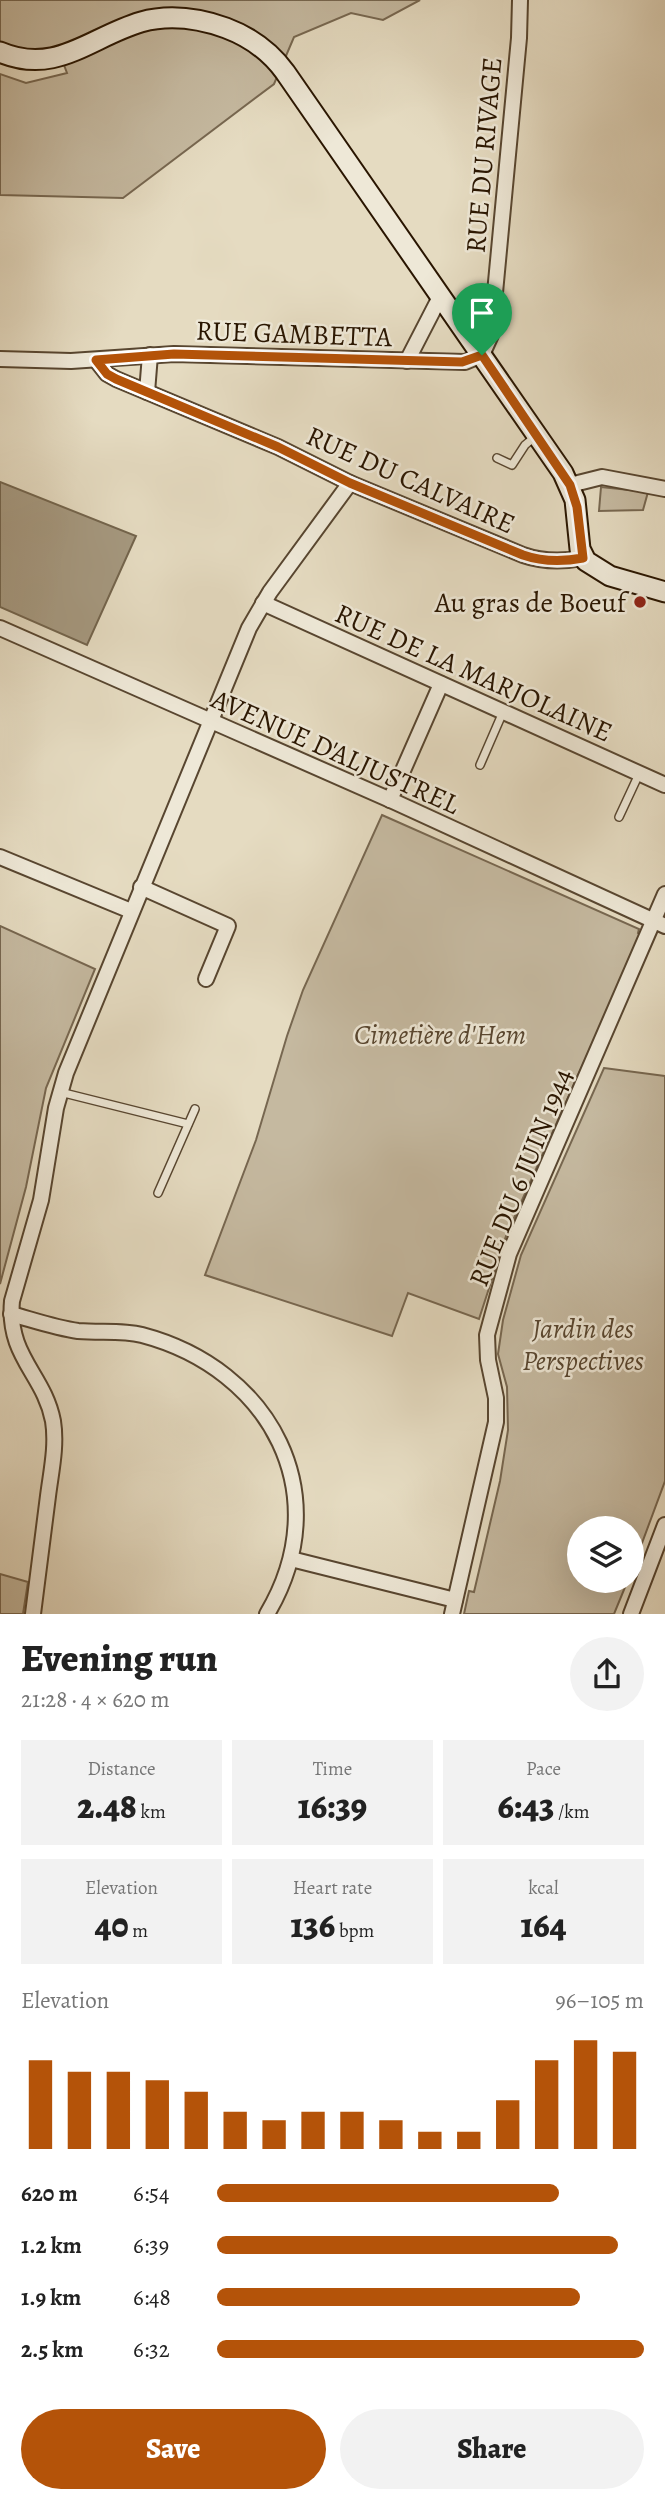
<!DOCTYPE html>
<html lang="en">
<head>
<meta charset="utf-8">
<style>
  body { margin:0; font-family:Alegreya,serif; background:#f2f2f2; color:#222; height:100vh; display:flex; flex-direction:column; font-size:26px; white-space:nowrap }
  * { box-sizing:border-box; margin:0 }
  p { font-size:23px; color:#767676 }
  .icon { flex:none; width:38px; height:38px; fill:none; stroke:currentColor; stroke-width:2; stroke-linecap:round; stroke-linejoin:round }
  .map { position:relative; height:1614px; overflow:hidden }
  .drawer { display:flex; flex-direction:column; background:#fff; flex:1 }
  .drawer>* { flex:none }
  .controls { position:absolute; left:567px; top:1516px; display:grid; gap:14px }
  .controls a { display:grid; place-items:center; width:77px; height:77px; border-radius:50%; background:#fff; box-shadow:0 7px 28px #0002; font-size:35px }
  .pin { position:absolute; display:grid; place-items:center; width:60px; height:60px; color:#fff; margin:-72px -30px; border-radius:50% 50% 50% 0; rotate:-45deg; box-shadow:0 0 7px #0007 }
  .pin .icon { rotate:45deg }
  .round { display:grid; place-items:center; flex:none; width:74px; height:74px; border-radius:37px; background:#f2f2f2 }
  .head { display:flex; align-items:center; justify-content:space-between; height:119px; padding:0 21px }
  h1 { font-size:38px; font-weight:800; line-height:52px }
  .stats { display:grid; grid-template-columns:repeat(3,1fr); gap:10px; height:119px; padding:7px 21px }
  .stats div { display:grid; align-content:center; border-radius:0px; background:#f2f2f2; text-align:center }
  .stats b { font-size:35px; font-weight:800 }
  .stats small { font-size:19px; font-weight:400 }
  .stats p { font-size:19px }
  .chart { height:196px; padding:14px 21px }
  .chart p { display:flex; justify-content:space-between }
  .chart svg { width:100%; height:126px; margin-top:7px; stroke:#b45309; stroke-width:6 }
  .button { display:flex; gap:14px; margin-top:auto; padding:14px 21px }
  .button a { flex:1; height:80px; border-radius:42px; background:#b45309; color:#fff; font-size:28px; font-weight:800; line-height:80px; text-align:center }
  .button a+a { background:#f2f2f2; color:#222 }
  ul { padding:0 21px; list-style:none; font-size:23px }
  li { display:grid; grid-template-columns:112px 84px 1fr; align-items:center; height:52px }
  li i { height:18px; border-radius:9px; background:#b45309 }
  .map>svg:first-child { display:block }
</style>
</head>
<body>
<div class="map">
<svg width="665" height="1614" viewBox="0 0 665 1614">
  <rect width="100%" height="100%" fill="#e5dbc1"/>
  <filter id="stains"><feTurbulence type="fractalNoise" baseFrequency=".00286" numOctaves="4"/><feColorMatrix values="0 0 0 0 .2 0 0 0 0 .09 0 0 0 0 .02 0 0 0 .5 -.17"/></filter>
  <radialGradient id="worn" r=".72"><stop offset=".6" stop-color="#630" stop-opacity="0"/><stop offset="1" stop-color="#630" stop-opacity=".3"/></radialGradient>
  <!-- green -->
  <g fill="#c5b9a0" stroke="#776750" stroke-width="2">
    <polygon points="0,0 420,0 383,20 351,13 294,37 274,84 123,198 0,195 0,74 26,83 67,73 59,52 41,55 0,45"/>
    <polygon points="601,487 648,492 643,510 599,511"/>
    <polygon points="382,815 639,929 638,933 641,935 506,1236 479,1319 408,1293 392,1336 205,1275 256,1140 287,1036 303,990"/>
    <polygon points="0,926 95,969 46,1088 26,1187 0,1284"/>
    <polygon points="604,1068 665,1076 665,1481 632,1570 632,1528 579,1528 579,1580 628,1580 614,1614 464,1614 469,1591 474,1592 500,1481 508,1430 507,1387 498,1354 503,1320 521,1255"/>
    <polygon points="0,1574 28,1582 23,1614 0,1614"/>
  </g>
  <!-- water -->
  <polygon fill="#a5987f" stroke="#73644c" stroke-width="2" points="0,482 136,536 87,645 0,607"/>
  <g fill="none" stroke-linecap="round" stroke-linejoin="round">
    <defs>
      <g id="service">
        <polyline points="497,458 512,465 525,445 537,435"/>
        <polyline points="480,765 503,712"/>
        <polyline points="619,817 639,774"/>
        <polyline points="60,1092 188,1124"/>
        <polyline points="158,1193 195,1109"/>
      </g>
      <g id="minor">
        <polyline points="0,359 71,361 174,354 465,362 482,355 491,335 519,38 520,0"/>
        <path d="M96 360 107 374 116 379 278 447 350 483 523 555C543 562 562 562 583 558"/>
        <polyline points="407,361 441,295"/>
        <polyline points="147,392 150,355"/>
        <polyline points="570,485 602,477 665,489"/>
        <polyline points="263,603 665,785"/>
        <polyline points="0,628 395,802 665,926"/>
        <polyline points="390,800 441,684"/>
        <polyline points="0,857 131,911"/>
        <polyline points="141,887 228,926 206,979"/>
        <path d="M11 1314C33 1320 56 1328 78 1331 100 1333 122 1330 142 1335 271 1369 338 1495 267 1614"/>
        <polyline points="291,1559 455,1600"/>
        <path d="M33 1614C38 1575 43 1536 48 1496 51 1472 57 1446 53 1421 44 1374 7 1357 12 1301L41 1200 56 1108 66 1073 249 628 270 592 350 483"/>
        <polyline points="452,1614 496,1422 496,1398 488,1360 487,1335 509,1254 665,894"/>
        <polyline points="631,1614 665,1525"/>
      </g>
      <path id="secondary" d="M0 52C56 76 90 37 141 22 170 14 198 18 226 28 250 37 269 50 285 72L563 473 575 500 580 549 586 561 610 576 665 592"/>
    </defs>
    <!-- service casing -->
    <use href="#service" stroke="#584630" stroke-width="10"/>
    <!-- minor casing -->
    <use href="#minor" stroke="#584630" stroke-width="18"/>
    <!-- secondary casing -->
    <use href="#secondary" stroke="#291500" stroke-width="23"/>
    <!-- service -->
    <use href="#service" stroke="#eee8d7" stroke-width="7"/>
    <!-- minor -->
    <use href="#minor" stroke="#eee8d7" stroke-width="14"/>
    <!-- secondary -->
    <use href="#secondary" stroke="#eee8d7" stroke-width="19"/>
  </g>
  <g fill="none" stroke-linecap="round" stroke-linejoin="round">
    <defs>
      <path id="route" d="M174 354 462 362 482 355 570 485 577 507 583 558C562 562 543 562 523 555L350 483 278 447 116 379 107 374 96 360Z"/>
    </defs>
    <!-- route casing -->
    <use href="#route" stroke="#fff" stroke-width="14"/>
    <!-- route -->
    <use href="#route" stroke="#b45309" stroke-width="9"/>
  </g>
  <!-- markers -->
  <circle fill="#8f2418" stroke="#eee8d7" stroke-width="2.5" cx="640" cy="602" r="7"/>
  <g text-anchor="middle" stroke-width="5" stroke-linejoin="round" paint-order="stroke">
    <!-- street labels -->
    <g font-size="28" fill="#291500" stroke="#eee8d7">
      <text transform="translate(483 155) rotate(-85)" y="10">RUE DU RIVAGE</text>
      <text transform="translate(294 333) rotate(2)" y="10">RUE GAMBETTA</text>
      <text transform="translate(411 479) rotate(24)" y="10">RUE DU CALVAIRE</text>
      <text transform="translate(474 672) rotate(24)" y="10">RUE DE LA MARJOLAINE</text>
      <text transform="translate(336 751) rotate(24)" y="10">AVENUE D'ALJUSTREL</text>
      <text transform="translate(520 1177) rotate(-68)" y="10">RUE DU 6 JUIN 1944</text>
    </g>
    <!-- poi labels -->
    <g font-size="28" fill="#291500" stroke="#eee8d7" text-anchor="end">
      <text x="626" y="612">Au gras de Boeuf</text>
    </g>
    <!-- park labels -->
    <g font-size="28" font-style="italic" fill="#584630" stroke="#eee8d7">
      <text x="440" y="1044">Cimetière d'Hem</text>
      <text x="583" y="1338">Jardin des<tspan x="583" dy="32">Perspectives</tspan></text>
    </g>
  </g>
  <rect width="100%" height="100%" filter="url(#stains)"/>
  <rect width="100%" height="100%" fill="url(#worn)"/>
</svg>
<div class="controls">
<a><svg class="icon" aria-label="layers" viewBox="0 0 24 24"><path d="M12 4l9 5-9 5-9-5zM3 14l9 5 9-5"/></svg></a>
</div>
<div class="pin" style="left:482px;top:355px;background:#1e9e55"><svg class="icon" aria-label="arrive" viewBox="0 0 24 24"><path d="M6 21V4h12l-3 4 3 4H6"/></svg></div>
</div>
<section class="drawer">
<div class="head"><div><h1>Evening run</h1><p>21:28 · 4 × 620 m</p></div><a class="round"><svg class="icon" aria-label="share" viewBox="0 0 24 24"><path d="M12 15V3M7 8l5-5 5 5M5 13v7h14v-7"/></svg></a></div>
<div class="stats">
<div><p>Distance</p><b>2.48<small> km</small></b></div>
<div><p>Time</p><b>16:39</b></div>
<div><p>Pace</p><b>6:43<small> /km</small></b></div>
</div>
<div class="stats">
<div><p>Elevation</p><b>40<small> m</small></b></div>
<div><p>Heart rate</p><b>136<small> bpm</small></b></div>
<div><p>kcal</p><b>164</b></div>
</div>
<div class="chart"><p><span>Elevation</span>96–105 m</p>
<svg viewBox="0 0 160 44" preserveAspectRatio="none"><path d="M5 44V13M15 44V17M25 44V17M35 44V20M45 44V24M55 44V31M65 44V34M75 44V31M85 44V31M95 44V34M105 44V38M115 44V38M125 44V27M135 44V13M145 44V6M155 44V10"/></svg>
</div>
<ul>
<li><b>620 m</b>6:54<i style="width:80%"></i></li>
<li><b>1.2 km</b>6:39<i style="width:94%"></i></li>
<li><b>1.9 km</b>6:48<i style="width:85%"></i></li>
<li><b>2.5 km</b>6:32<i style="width:100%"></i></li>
</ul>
<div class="button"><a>Save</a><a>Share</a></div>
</section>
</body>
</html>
